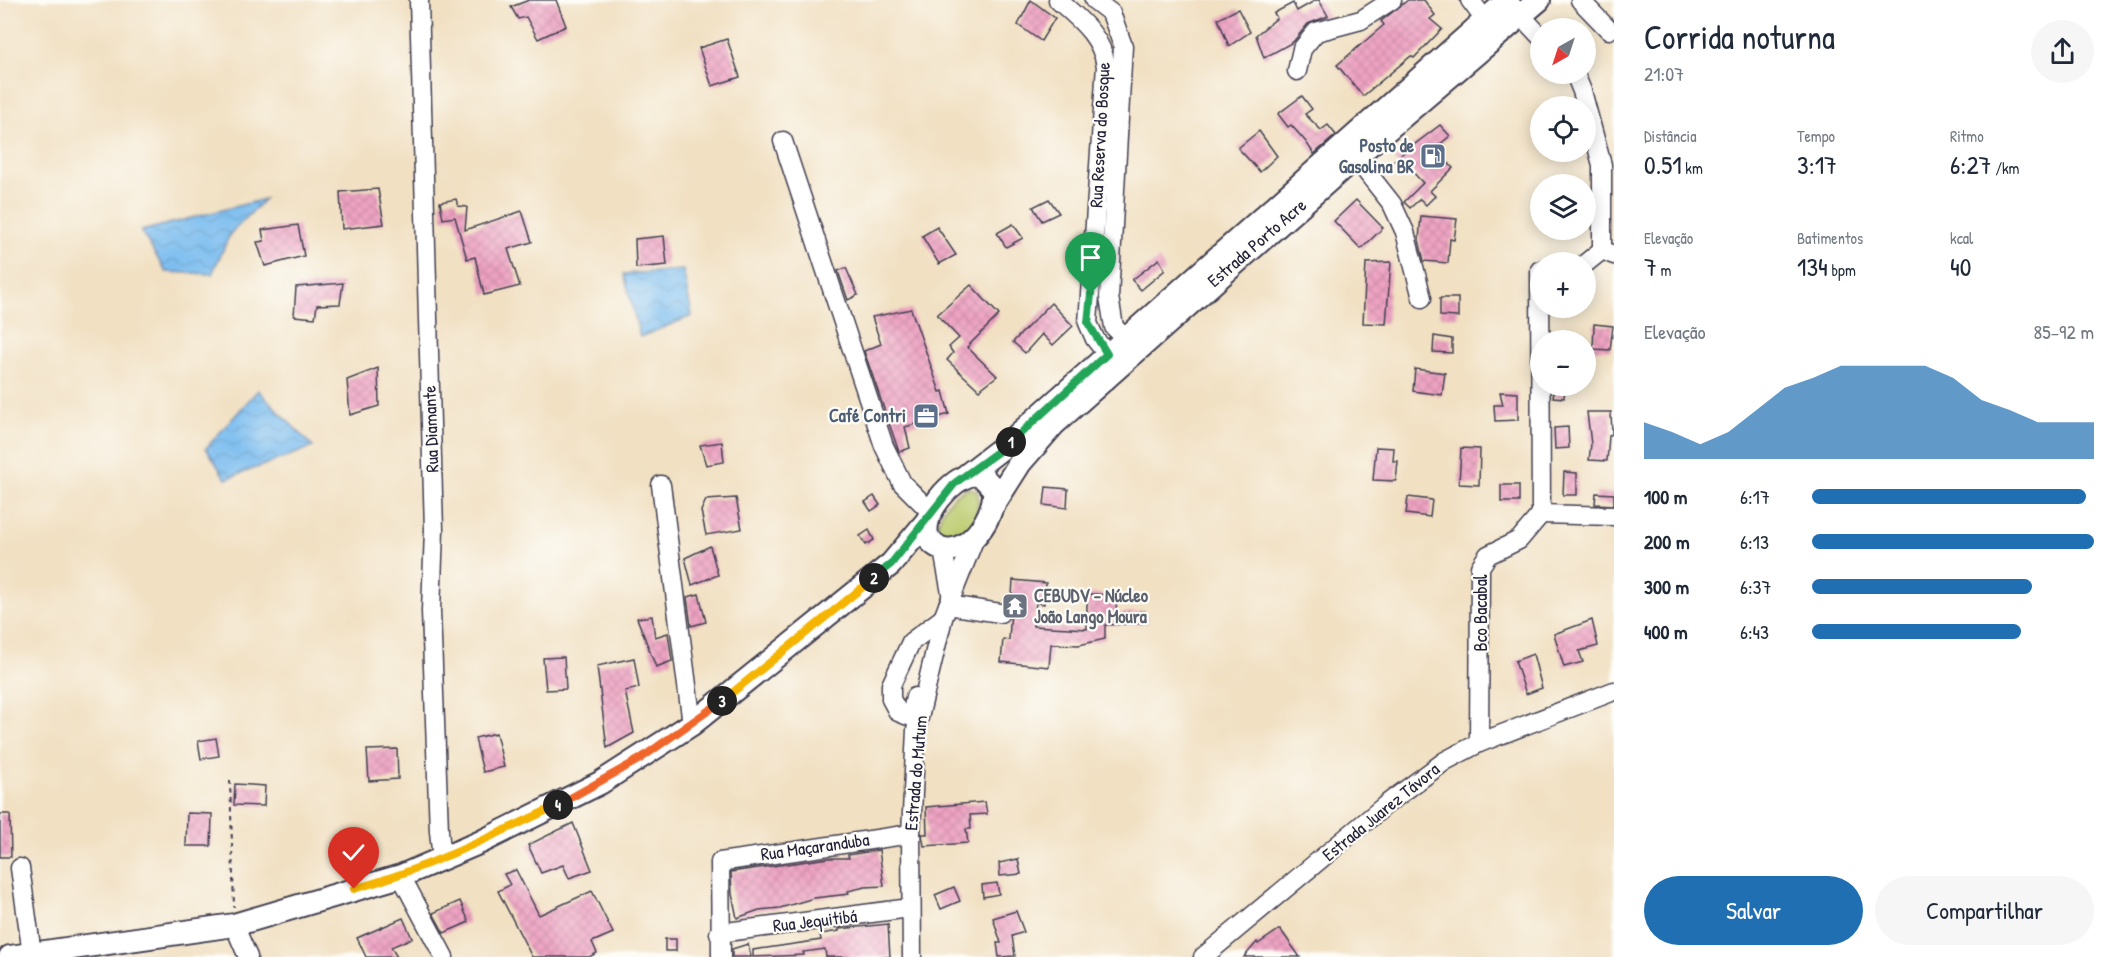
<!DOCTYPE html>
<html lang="pt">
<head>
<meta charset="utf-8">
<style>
  body { margin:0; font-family:"Patrick Hand",sans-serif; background:#f6f6f7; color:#1f2937; height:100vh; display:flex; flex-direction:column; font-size:22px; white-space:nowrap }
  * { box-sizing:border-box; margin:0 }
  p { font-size:20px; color:#747a83 }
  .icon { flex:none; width:33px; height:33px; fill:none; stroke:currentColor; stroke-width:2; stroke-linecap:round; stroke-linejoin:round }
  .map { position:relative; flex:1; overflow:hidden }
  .panel { display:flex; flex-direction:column; background:#fff; width:510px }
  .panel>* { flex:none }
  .needle { width:39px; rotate:219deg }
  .controls { position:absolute; left:1530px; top:18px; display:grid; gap:12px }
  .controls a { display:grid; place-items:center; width:66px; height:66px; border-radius:50%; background:#fff; box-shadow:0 3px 15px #0003; font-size:30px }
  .pin { position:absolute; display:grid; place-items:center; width:51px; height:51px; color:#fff; margin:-62px -26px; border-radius:50% 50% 50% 0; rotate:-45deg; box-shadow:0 0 6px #0007 }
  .pin .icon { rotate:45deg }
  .km { position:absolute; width:30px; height:30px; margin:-15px; border-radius:50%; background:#222; color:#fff; font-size:16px; line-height:30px; text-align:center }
  .round { display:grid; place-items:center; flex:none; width:63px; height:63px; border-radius:32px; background:#f6f6f7 }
  .summary { display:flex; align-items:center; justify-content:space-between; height:102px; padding:0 30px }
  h1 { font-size:33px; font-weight:600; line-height:45px }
  .metrics { display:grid; grid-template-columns:repeat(3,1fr); gap:9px; height:102px; padding:6px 30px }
  .metrics div { display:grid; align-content:center }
  .metrics b { font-size:26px; font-weight:600 }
  .metrics small { font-size:16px; font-weight:400 }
  .metrics p { font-size:16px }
  .chart { height:168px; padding:12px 30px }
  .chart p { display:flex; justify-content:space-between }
  .chart svg { width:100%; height:108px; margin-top:6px; fill:#1f6fb2; opacity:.7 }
  .primary-button { display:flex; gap:12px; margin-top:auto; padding:12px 30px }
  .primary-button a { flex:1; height:69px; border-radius:36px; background:#1f6fb2; color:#fff; font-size:24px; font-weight:600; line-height:69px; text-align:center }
  .primary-button a+a { background:#f6f6f7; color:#1f2937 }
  ul { padding:0 30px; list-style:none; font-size:20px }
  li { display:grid; grid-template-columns:96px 72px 1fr; align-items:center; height:45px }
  li i { height:15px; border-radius:8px; background:#1f6fb2 }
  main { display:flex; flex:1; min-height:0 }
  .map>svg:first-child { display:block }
</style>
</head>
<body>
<main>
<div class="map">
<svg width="1614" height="957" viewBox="0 0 1614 957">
  <defs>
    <pattern id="water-waves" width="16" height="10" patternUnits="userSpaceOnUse" patternTransform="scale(1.5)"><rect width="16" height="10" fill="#79bcef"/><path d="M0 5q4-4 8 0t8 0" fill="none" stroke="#68a1ce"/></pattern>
    <pattern id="building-cross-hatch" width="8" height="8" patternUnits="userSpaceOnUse" patternTransform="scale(1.5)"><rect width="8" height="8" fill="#eea3c2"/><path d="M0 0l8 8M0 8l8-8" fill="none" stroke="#cc8ca8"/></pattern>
  </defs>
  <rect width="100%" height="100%" fill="#fdfcf7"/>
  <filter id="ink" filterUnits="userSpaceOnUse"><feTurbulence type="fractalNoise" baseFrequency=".0167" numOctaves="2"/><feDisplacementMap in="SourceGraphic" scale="12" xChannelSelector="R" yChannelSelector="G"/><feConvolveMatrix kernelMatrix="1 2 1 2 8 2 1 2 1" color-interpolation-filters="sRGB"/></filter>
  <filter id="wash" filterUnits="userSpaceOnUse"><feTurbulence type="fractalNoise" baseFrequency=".008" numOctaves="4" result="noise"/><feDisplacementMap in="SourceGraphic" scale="24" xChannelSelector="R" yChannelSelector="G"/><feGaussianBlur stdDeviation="1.35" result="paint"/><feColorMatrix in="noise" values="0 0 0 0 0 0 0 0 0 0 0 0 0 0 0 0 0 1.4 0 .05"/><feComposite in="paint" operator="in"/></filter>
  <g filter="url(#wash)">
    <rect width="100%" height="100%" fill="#f1e0c2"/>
    <!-- grass -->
    <path fill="#bccb6d" stroke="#6f7654" stroke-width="1.5" d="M970 488 977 491C982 513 970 535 948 541L936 530C941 512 949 493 970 488Z"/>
    <!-- water -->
    <g fill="url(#water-waves)" stroke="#4e6f95" stroke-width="1.5">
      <polygon points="265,199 230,234 212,274 166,272 141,231"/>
      <polygon points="683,270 692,316 640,337 624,274"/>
      <polygon points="258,390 313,447 226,479 206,448"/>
    </g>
    <g id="blocks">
      <!-- building -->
      <g fill="url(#building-cross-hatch)">
        <polygon points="529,0 556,0 566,26 538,39 526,17 518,19 511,7"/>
        <polygon points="1031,0 1055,18 1041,41 1018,25"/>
        <polygon points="1316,0 1319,0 1328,16 1308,24 1293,42 1264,58 1256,35 1277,18 1274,13 1293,3 1297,11"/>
        <polygon points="1408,0 1424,0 1435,15 1430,19 1442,29 1414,58 1411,56 1363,96 1337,65 1384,25 1381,21"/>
        <polygon points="1238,9 1250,32 1229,46 1218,19"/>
        <polygon points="727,39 740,77 712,86 699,48"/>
        <polygon points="1302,96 1312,109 1305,114 1321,130 1328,125 1336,135 1314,154 1306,142 1291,125 1288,127 1278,114"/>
        <polygon points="1440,125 1450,136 1434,149 1453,168 1430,191 1435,196 1426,205 1420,199 1410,208 1404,202 1423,183 1409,168 1405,171 1394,160"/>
        <polygon points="1259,131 1277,156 1260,172 1238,148"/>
        <polygon points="378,189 384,224 342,229 340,192"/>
        <polygon points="456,199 458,206 467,207 465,230 522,211 532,242 508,249 520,286 484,295 475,257 467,259 455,217 443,219 440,202"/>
        <polygon points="1049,199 1059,213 1042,221 1033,207"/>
        <polygon points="1356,200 1383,228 1361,249 1334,221"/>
        <polygon points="1421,216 1457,219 1454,240 1450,239 1448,263 1424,261 1419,240"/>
        <polygon points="1013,224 1023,238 1006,247 997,233"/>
        <polygon points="298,225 304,256 265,266 257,242 264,241 262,230"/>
        <polygon points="937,227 956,255 939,264 922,236"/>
        <polygon points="664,236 667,265 636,268 635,239"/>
        <polygon points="1159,259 1165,270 1141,290 1132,280"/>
        <polygon points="1391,262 1386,324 1363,323 1366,263"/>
        <polygon points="846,268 858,295 848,300 838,271"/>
        <polygon points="343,283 340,304 317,305 315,318 294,316 296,287"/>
        <polygon points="971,285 999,315 967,347 997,376 979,390 947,360 953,353 949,347 959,338 937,315"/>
        <polygon points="1440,298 1458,298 1458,317 1440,316"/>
        <polygon points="1051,303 1073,326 1053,345 1042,334 1025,353 1013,342"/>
        <polygon points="911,309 940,392 943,391 949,414 905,427 910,448 899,452 864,351 881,344 872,317"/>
        <polygon points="1594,324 1613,326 1610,350 1593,349"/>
        <polygon points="1434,336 1452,339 1452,353 1433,352"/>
        <polygon points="378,368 379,406 350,415 347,380"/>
        <polygon points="1415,369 1445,373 1442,395 1413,391"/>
        <polygon points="1555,386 1565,386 1564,398 1553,397"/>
        <polygon points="1500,392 1518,393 1518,420 1495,421 1494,405 1503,405"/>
        <polygon points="1587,412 1611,412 1612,434 1609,436 1607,461 1589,460 1591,444"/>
        <polygon points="1568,427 1569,448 1555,449 1554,428"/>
        <polygon points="722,442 724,462 706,465 700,445"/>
        <polygon points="1376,447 1394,448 1393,461 1398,461 1396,481 1373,480"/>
        <polygon points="1461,448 1480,449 1479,485 1459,484"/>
        <polygon points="1564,472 1577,473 1577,495 1563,495"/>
        <rect x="1501" y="485" width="18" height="17"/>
        <polygon points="1046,487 1068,489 1067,508 1044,505"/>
        <polygon points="1596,493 1614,494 1614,505 1595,504"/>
        <polygon points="874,496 880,505 871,511 865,502"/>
        <polygon points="1408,497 1432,500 1430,517 1406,514"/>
        <polygon points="736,498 742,529 706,535 701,511 706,500"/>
        <polygon points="869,530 874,540 866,545 860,536"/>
        <polygon points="710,546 718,575 692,585 685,558"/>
        <polygon points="1013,580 1046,583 1044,604 1036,603 1033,626 1087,629 1087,594 1117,595 1116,614 1145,611 1147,623 1105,625 1105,639 1079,645 1051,644 1049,667 1001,662 1003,639 1009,640"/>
        <polygon points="699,594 706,622 691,626 687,597"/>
        <polygon points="652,616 655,637 668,633 672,661 656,667 637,618"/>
        <polygon points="1592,620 1598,646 1579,651 1583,662 1564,667 1554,634"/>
        <polygon points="1533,654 1542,688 1526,694 1515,661"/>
        <polygon points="564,657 566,689 546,690 543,658"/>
        <polygon points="634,658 639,688 625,691 634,733 607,748 597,666"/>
        <polygon points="496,733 504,767 483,772 475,738"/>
        <polygon points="216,738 219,756 201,759 198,741"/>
        <polygon points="397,749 398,779 369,781 367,750"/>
        <polygon points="235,784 265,786 264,806 234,805"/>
        <polygon points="985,802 987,814 970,815 971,829 966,829 968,843 924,846 922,834 927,834 926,807"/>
        <polygon points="187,813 212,814 211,846 186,846"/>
        <polygon points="0,814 10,814 11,857 0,857"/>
        <polygon points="573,823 592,870 569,878 563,865 541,873 528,845"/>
        <polygon points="879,850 884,886 865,887 848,891 849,894 814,898 780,908 759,910 737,918 732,894 731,872 829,858 849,858 848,855"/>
        <polygon points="1018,859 1021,874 1000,876 999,863"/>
        <polygon points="516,870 539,915 592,891 613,933 592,942 597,953 589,957 532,957 498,891 510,885 504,874"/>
        <polygon points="997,883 999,894 983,897 982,885"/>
        <polygon points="954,887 960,901 941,909 935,895"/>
        <polygon points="460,901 469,922 444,933 433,913"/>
        <polygon points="1016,911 1024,932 1012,936 1015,956 999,957 997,943 1001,943 993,918"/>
        <polygon points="403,918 412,938 391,947 397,957 366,957 357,938"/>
        <polygon points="888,924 890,957 826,957 825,949 803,952 804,955 753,957 753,950 821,940 820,934 839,931 839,929"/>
        <polygon points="1280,929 1300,957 1244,957 1257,942 1258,944"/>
        <rect x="665" y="939" width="11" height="12"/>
        <polygon points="748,944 751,957 732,957 732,949"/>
      </g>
    </g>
  </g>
  <g filter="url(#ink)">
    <use href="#blocks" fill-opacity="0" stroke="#413e4f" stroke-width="1.5"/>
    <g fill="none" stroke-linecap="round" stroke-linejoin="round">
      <defs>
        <g id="minor">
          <polyline points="419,0 434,530 431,611 439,831 442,859"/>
          <path d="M1058 0C1080 20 1101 35 1106 66L1088 323 1095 339 1107 354"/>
          <polyline points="1094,0 1111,13 1123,46 1109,297 1114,327 1125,338"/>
          <polyline points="1470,0 1485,20"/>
          <polyline points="1580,0 1609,30"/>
          <polyline points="1513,7 1540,36"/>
          <polyline points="1297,71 1302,49 1316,32 1361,20 1392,0"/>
          <polyline points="1575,74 1582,91 1602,165 1602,250"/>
          <polyline points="783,141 884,446 902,483 931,512"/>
          <polyline points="1355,157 1392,204 1405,232 1422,298"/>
          <polyline points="1586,263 1602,250 1614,255"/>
          <polyline points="661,485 692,724"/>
          <polyline points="1541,514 1614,516"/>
          <polyline points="943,550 951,593"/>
          <polyline points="948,605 1000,613"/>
          <polyline points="915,697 912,712 908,716 898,712 891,699 891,685 911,642 943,618"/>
          <polyline points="1479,743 1480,567 1488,555 1519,540 1541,514 1540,270"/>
          <polyline points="20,868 32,954"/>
          <polyline points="401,876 444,957"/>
          <polyline points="234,925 248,957"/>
          <polyline points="719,933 910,908"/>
          <polyline points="721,957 720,862 911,834"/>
          <polyline points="912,957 911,834 916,730 943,618 976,535"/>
          <polyline points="1203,957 1388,803 1445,761 1479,743 1614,691"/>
        </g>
        <g id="major">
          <path d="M974 474 983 477 994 489C997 520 956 573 928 538 919 515 952 477 974 474Z"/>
          <polyline points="967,475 1011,441 1508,0"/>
          <polyline points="994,504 1020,463 1054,424 1355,157 1539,0"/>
          <polyline points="10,957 234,925 401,876 481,842 600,783 692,724 891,564 927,521"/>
        </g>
      </defs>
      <!-- minor casing -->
      <use href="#minor" stroke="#413e4f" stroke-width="21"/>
      <!-- major casing -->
      <use href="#major" stroke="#413e4f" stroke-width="26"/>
      <!-- path -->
      <polyline stroke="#413e4f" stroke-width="2" stroke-dasharray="4.5 4.5" stroke-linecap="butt" points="230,780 234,907"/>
      <!-- minor -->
      <use href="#minor" stroke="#fff" stroke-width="18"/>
      <!-- major -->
      <use href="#major" stroke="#fff" stroke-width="22"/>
    </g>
  </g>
  <g fill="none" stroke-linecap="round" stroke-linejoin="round" filter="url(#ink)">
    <defs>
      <polyline id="split-1" points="1011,442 1107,354 1088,323 1091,294"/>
      <polyline id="split-2" points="874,578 891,564 955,483 1011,442"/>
      <polyline id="split-3" points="722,701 874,578"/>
      <polyline id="split-4" points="558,805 640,759 722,701"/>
      <path id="split-5" d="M354 889C425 869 491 837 558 805"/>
    </defs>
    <!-- split-1 casing -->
    <use href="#split-1" stroke="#fff" stroke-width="12"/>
    <!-- split-2 casing -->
    <use href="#split-2" stroke="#fff" stroke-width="12"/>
    <!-- split-3 casing -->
    <use href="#split-3" stroke="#fff" stroke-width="12"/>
    <!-- split-4 casing -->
    <use href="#split-4" stroke="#fff" stroke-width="12"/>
    <!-- split-5 casing -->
    <use href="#split-5" stroke="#fff" stroke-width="12"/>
    <!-- split-1 -->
    <use href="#split-1" stroke="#22a559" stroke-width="8"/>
    <!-- split-2 -->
    <use href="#split-2" stroke="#22a559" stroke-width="8"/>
    <!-- split-3 -->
    <use href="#split-3" stroke="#f5b400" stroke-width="8"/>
    <!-- split-4 -->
    <use href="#split-4" stroke="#f0652b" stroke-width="8"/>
    <!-- split-5 -->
    <use href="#split-5" stroke="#f5b400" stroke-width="8"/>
  </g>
  <!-- icons -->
  <defs>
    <symbol id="fuel-square" viewBox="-11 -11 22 22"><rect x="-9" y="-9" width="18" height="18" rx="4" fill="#5c6f8a" stroke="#fdfcf7"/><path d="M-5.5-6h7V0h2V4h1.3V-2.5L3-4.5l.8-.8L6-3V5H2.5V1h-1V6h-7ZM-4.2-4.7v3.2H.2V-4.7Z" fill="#fff"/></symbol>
    <symbol id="office-square" viewBox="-11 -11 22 22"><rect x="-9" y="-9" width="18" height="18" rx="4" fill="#5c6f8a" stroke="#fdfcf7"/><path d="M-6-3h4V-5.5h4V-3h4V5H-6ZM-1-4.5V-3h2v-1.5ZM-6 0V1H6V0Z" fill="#fff"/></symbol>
    <symbol id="temple-square" viewBox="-11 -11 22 22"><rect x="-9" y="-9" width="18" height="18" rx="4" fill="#6b7280" stroke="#fdfcf7"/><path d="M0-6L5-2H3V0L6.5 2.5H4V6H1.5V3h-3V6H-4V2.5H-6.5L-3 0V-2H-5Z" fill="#fff"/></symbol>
  </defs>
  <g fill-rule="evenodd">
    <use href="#fuel-square" x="1418" y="141" width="30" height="30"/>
    <use href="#office-square" x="911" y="401" width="30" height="30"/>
    <use href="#temple-square" x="1000" y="591" width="30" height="30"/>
  </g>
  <g text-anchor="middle" stroke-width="4.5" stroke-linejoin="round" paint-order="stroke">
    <!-- street labels -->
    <g font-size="18" fill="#22223b" stroke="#fdfcf7">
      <text transform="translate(1100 135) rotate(-87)" y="6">Rua Reserva do Bosque</text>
      <text transform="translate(1257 243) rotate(-41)" y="6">Estrada Porto Acre</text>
      <text transform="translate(431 429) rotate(-92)" y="6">Rua Diamante</text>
      <text transform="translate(1481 613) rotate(-90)" y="6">Bco Bacabal</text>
      <text transform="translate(916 773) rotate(-85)" y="6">Estrada do Mutum</text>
      <text transform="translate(1381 812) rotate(-39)" y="6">Estrada Juarez Távora</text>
      <text transform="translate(815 847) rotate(-8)" y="6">Rua Maçaranduba</text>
      <text transform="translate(815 921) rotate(-7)" y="6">Rua Jequitibá</text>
    </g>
    <!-- service labels -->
    <g font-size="18" font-weight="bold" fill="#4e5e75" stroke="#fdfcf7" text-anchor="end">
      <text x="1414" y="152">Posto de<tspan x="1414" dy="21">Gasolina BR</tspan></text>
      <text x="906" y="422">Café Contri</text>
    </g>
    <!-- worship labels -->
    <g font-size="18" font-weight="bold" fill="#5b616d" stroke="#fdfcf7" text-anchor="start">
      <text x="1034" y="602">CEBUDV - Núcleo<tspan x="1034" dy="21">João Lango Moura</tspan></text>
    </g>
  </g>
</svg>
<div class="controls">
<a><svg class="needle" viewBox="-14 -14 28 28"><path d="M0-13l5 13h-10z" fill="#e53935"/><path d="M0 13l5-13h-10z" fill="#747a83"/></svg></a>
<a><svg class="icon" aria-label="locate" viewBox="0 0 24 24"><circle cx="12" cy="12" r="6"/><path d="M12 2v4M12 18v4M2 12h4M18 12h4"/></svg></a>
<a><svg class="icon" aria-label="layers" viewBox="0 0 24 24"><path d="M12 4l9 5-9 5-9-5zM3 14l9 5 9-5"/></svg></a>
<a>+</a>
<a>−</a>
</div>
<div class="pin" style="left:1091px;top:294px;background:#1e9e55"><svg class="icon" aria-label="arrive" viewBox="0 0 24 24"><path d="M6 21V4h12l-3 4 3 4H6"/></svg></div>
<div class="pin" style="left:354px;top:889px;background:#d93025"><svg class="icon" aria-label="check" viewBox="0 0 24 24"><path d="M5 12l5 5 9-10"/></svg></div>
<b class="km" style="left:1011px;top:442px">1</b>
<b class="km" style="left:874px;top:578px">2</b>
<b class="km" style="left:722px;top:701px">3</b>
<b class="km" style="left:558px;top:805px">4</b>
</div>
<section class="panel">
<div class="summary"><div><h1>Corrida noturna</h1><p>21:07</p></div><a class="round"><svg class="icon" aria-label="share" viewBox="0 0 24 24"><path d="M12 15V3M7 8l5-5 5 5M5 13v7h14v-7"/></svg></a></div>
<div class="metrics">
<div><p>Distância</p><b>0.51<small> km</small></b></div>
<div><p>Tempo</p><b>3:17</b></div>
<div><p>Ritmo</p><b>6:27<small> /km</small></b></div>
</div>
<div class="metrics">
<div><p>Elevação</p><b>7<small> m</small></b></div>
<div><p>Batimentos</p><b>134<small> bpm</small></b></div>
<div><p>kcal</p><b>40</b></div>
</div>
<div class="chart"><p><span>Elevação</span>85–92 m</p>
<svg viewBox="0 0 160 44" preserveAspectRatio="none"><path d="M0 44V29L10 33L20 38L30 33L40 24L50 15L60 11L70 6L80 6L90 6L100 6L110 11L120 20L130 24L140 29L150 29L160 29V44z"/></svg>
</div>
<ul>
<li><b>100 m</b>6:17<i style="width:97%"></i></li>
<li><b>200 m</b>6:13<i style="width:100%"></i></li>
<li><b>300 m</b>6:37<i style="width:78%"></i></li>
<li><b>400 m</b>6:43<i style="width:74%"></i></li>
</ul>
<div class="primary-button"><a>Salvar</a><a>Compartilhar</a></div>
</section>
</main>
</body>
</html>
